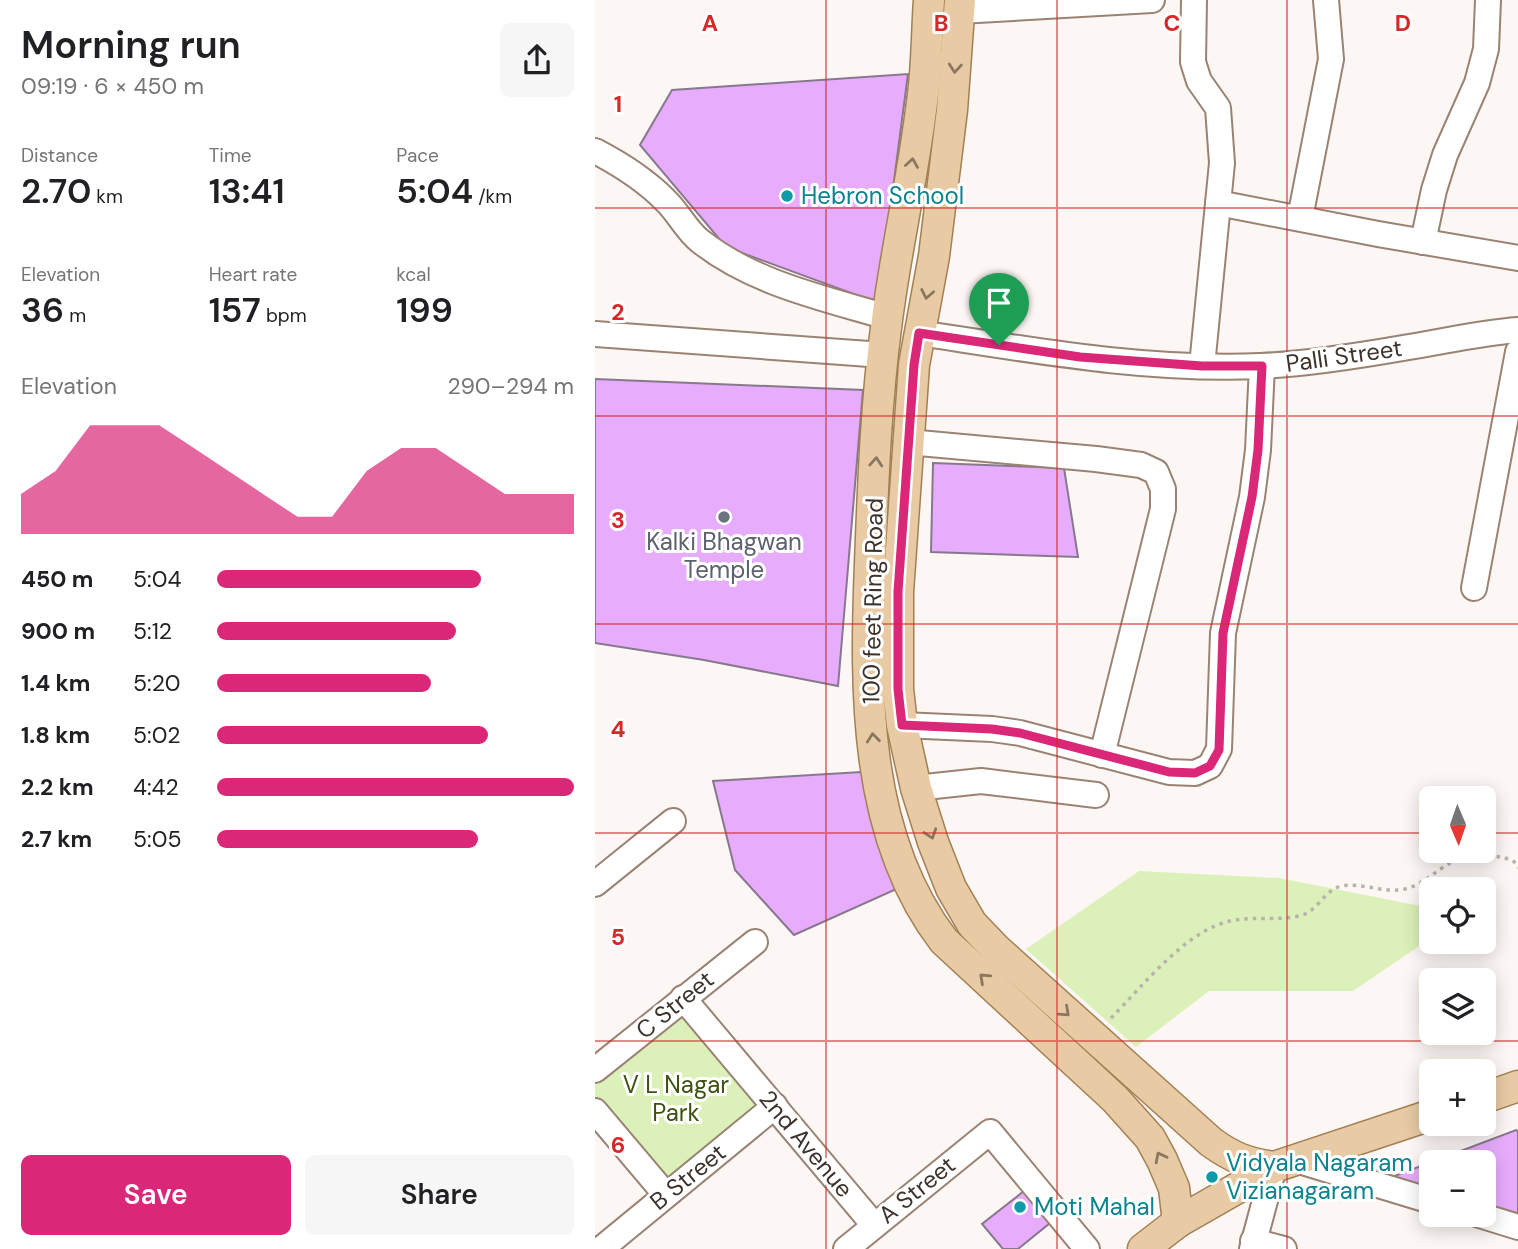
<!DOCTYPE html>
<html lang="en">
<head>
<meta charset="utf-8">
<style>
  body { margin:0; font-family:"DM Sans",sans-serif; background:#f6f6f6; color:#202124; height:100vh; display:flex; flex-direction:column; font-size:26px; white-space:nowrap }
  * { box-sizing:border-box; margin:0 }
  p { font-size:23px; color:#757577 }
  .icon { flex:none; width:38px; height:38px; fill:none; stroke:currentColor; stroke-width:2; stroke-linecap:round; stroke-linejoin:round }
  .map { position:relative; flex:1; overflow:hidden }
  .side { display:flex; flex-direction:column; background:#fff; width:595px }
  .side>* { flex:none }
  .needle { width:46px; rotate:178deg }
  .fabs { position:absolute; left:824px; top:786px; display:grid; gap:14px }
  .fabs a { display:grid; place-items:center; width:77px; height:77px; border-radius:10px; background:#fff; box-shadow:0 4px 18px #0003; font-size:35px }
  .pin { position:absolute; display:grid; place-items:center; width:60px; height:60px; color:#fff; margin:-72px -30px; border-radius:50% 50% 50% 0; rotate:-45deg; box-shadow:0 0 7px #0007 }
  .pin .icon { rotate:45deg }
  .round { display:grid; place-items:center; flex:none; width:74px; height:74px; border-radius:10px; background:#f6f6f6 }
  .headline { display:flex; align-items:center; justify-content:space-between; height:119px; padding:0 21px }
  h1 { font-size:38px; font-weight:600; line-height:52px }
  .stats { display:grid; grid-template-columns:repeat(3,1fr); gap:10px; height:119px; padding:7px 21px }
  .stats div { display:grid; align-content:center }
  .stats b { font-size:35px; font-weight:600 }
  .stats small { font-size:19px; font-weight:400 }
  .stats p { font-size:19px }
  .chart { height:196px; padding:14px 21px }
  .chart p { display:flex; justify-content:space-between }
  .chart svg { width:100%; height:126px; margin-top:7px; fill:#db2777; opacity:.7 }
  .cta { display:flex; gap:14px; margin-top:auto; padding:14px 21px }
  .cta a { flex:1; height:80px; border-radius:10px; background:#db2777; color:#fff; font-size:28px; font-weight:600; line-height:80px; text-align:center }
  .cta a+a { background:#f6f6f6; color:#202124 }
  ul { padding:0 21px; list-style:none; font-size:23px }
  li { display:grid; grid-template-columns:112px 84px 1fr; align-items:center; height:52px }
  li i { height:18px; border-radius:9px; background:#db2777 }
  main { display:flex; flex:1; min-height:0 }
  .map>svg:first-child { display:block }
</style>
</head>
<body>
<main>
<section class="side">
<div class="headline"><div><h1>Morning run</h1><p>09:19 · 6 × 450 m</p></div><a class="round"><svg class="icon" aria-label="share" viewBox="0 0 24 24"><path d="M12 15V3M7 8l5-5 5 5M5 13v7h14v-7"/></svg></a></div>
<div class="stats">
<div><p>Distance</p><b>2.70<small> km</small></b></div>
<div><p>Time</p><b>13:41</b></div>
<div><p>Pace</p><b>5:04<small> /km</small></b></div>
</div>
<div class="stats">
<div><p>Elevation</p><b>36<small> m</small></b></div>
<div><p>Heart rate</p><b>157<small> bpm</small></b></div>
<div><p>kcal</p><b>199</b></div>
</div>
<div class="chart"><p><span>Elevation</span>290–294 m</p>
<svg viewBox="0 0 160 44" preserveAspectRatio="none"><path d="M0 44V30L10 22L20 6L30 6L40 6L50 14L60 22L70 30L80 38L90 38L100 22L110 14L120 14L130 22L140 30L150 30L160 30V44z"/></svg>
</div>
<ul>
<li><b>450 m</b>5:04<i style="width:74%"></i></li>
<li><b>900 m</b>5:12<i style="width:67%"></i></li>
<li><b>1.4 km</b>5:20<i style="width:60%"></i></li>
<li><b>1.8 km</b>5:02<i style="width:76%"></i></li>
<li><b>2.2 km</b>4:42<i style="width:100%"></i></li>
<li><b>2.7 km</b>5:05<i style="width:73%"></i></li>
</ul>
<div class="cta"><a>Save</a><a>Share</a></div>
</section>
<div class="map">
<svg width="923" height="1249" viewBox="0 0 923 1249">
  <rect width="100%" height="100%" fill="#fcf7f4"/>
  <!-- green -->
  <g fill="#dbf1b9">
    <polygon points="544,871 684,878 836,908 836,938 758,991 614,991 541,1047 431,949"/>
    <polygon points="89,1013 165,1109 72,1184 0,1097 0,1085"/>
  </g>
  <!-- building -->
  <g fill="#e7acfc" stroke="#87788d" stroke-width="2">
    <polygon points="313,74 283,303 131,247 45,145 77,90"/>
    <polygon points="0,379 268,390 243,686 109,660 0,643"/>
    <polygon points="338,463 469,468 483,557 336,552"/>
    <polygon points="266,772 306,887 199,935 140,870 118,781"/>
    <polygon points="921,1130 923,1131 923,1214 889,1204 889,1162 836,1162 836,1190 794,1178"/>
    <polygon points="429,1191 455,1223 423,1249 408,1249 387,1224"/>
  </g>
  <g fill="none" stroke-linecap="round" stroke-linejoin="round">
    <defs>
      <g id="minor">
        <polyline points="599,0 598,62 604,81 623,108 627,163 607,366"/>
        <polyline points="365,11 557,0"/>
        <path d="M0 151C25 164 50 180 70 200 83 212 91 230 105 241 158 283 228 298 292 317"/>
        <polyline points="623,203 783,234 923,258"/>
        <polyline points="705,218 736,59 731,0"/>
        <polyline points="828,242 839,190 850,155 882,83 891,49 893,0"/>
        <path d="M324 333C437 350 551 371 666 366 713 364 762 356 808 348 847 342 884 333 923 330"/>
        <polyline points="0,334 288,355"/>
        <polyline points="313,442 501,459 546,465 561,472 568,489 568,509 507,755"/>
        <polyline points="879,588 923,352"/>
        <polyline points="307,725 397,729 425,733 574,772 600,773 615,766 624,749 628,633 657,497 663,450 667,366"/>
        <polyline points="321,788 386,781 501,795"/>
        <polyline points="0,884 78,821"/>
        <polyline points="88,998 279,1225"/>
        <polyline points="0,1070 160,942"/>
        <polyline points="0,1111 71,1195"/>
        <polyline points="701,1160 836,1201"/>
        <polyline points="881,1214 923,1227"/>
        <polyline points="658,1241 689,1249"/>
        <polyline points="6,1249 180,1106"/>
        <polyline points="251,1249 395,1132 492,1249"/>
        <polyline points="657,1249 679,1167"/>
      </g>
      <g id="major">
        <path d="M334 0C332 28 332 57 329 85 321 164 302 242 292 320 281 401 278 483 275 564 270 690 268 836 349 941L520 1099 555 1138 567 1160 579 1188 583 1222"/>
        <path d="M365 0 357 110 339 256 319 365 303 592V689L307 725 321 788 338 842 356 888 377 924 401 949 616 1142C638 1158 652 1163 679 1167"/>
        <polyline points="889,1098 923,1086"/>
        <polyline points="548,1249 583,1222 679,1167 836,1115"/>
      </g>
    </defs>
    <!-- minor casing -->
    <use href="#minor" stroke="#9a8373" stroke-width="28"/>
    <!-- major casing -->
    <use href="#major" stroke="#a28054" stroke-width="33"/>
    <!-- path -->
    <path stroke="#b9b2ae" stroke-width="3.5" stroke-dasharray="3.5 5" stroke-linecap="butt" d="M516 1018C548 986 590 931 635 921 658 916 681 921 704 916 723 912 728 891 746 886 768 882 789 894 810 889 825 885 834 877 847 868 870 852 891 853 918 860L923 868"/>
    <!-- minor -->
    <use href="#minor" stroke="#fff" stroke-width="24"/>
    <!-- major -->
    <use href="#major" stroke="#e8cba5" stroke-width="30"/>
  </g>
  <!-- one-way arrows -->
  <defs><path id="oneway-chevron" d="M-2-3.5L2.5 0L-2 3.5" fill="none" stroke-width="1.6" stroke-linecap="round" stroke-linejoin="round" transform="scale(1.75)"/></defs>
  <g stroke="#8a7762">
    <use href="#oneway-chevron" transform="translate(360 68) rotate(95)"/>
    <use href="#oneway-chevron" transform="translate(317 163) rotate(-81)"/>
    <use href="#oneway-chevron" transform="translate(332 294) rotate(101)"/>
    <use href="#oneway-chevron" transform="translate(281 462) rotate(-86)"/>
    <use href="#oneway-chevron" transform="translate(278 738) rotate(-96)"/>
    <use href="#oneway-chevron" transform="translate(336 834) rotate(72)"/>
    <use href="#oneway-chevron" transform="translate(389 978) rotate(-137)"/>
    <use href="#oneway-chevron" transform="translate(470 1012) rotate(42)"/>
    <use href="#oneway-chevron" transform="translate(565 1157) rotate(-117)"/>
  </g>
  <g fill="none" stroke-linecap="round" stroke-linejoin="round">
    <defs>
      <polygon id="route" points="324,333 485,357 607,366 667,366 663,450 657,497 628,633 624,750 615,766 600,773 574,772 425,733 397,729 307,725 303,689 303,592 319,365"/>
    </defs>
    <!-- route casing -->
    <use href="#route" stroke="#fff" stroke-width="14"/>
    <!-- route -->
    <use href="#route" stroke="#db2777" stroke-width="9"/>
  </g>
  <!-- grid -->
  <path fill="none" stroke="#d62828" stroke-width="2" stroke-opacity="0.55" d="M231 0V1249M462 0V1249M692 0V1249M0 208H923M0 416H923M0 624H923M0 833H836M889 833H923M0 1041H923"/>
  <!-- markers -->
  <g fill="#0f9aa8" stroke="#fff" stroke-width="2.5">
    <circle cx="192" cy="196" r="7"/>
    <circle cx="617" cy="1177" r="7"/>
    <circle cx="425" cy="1207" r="7"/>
  </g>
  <circle fill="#6b7280" stroke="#fff" stroke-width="2.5" cx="129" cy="517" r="7"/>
  <g text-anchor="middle" stroke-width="6" stroke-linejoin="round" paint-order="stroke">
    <!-- culture labels -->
    <g font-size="24" fill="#0d838f" stroke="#fff" text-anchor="start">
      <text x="206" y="204">Hebron School</text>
      <text x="631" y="1171">Vidyala Nagaram<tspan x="631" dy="28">Vizianagaram</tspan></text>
      <text x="439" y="1215">Moti Mahal</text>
    </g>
    <!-- street labels -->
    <g font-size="24" fill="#3d332c" stroke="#fff">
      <text transform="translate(749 356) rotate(-8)" y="8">Palli Street</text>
      <text transform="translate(278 601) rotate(-89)" y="8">100 feet Ring Road</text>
      <text transform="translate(80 1005) rotate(-39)" y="8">C Street</text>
      <text transform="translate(211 1144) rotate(50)" y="8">2nd Avenue</text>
      <text transform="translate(93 1177) rotate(-39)" y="8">B Street</text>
      <text transform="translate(322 1190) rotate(-39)" y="8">A Street</text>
    </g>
    <!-- worship labels -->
    <g font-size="24" fill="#5b616d" stroke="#fff">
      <text x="129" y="550">Kalki Bhagwan<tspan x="129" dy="28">Temple</tspan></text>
    </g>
    <!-- park labels -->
    <g font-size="24" fill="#3d5210" stroke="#fff">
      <text x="81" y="1093">V L Nagar<tspan x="81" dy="28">Park</tspan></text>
    </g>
  </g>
  <g font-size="23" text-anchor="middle" font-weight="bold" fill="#d62828" stroke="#fff" stroke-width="6" stroke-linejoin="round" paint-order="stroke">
    <text x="115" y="31">A</text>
    <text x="346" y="31">B</text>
    <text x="577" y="31">C</text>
    <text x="808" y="31">D</text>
    <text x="23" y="112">1</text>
    <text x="23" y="320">2</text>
    <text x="23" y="528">3</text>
    <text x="23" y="737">4</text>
    <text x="23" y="945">5</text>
    <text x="23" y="1153">6</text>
  </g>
</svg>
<div class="fabs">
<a><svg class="needle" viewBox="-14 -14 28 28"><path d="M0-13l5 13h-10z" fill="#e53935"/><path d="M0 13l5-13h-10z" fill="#757577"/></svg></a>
<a><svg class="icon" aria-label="locate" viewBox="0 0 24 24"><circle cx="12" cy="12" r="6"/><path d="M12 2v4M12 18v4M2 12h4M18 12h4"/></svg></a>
<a><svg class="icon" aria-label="layers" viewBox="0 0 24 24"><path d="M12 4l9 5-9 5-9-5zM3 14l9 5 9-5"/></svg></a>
<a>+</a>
<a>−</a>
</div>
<div class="pin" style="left:404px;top:345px;background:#1e9e55"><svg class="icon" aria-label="arrive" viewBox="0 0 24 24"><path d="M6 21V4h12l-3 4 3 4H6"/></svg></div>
</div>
</main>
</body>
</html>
